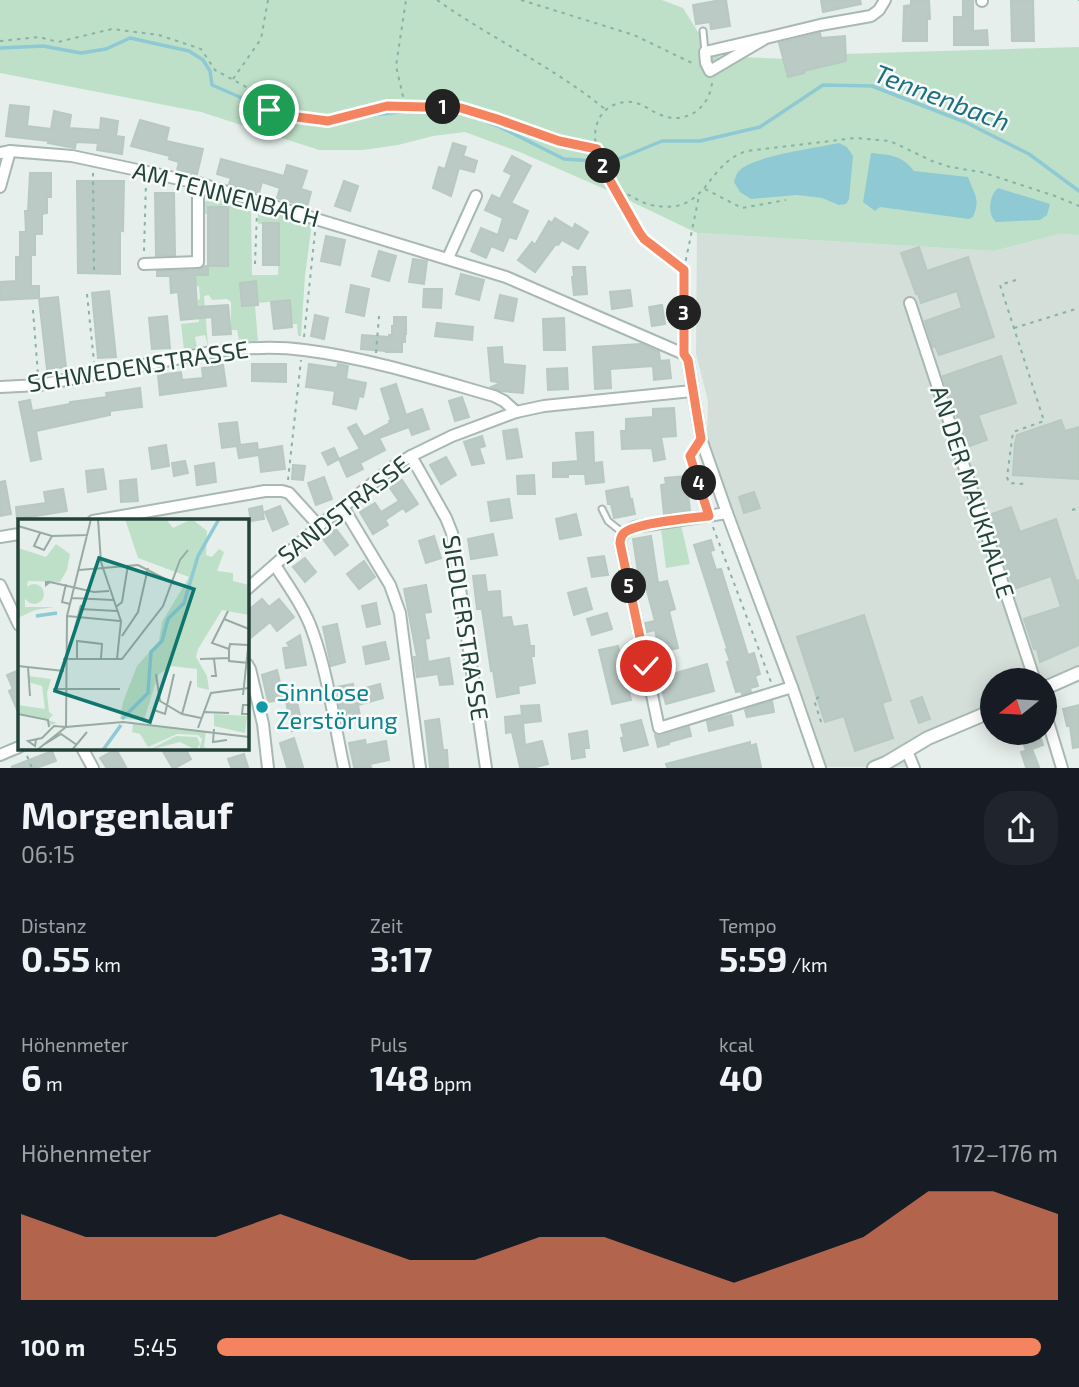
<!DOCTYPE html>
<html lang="de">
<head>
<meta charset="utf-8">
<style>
  body { margin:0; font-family:"Exo 2",sans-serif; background:#20242c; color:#f1f3f6; height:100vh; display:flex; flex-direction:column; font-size:26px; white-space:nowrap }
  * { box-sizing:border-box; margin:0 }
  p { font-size:23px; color:#9ea1a6 }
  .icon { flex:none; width:38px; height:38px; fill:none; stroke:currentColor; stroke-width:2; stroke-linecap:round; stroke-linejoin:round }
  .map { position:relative; height:768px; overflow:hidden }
  .details { display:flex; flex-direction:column; background:#171b24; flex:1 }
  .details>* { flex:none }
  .needle { width:46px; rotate:252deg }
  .controls { position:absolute; left:980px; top:668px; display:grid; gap:14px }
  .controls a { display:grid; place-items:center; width:77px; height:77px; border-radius:50%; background:#171b24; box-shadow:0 4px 18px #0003; font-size:35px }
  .pin { position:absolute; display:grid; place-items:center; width:60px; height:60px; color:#fff; margin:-30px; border:4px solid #fff; border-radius:50%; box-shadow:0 2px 7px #0007 }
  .km { position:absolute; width:35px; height:35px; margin:-18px; border-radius:50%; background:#222; color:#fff; font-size:19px; line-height:35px; text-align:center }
  .round { display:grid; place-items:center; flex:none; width:74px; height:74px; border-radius:28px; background:#20242c }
  .summary { display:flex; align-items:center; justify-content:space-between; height:119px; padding:0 21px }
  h1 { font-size:38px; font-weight:700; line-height:52px }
  .figures { display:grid; grid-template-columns:repeat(3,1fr); gap:10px; height:119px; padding:7px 21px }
  .figures div { display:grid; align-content:center }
  .figures b { font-size:35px; font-weight:700 }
  .figures small { font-size:19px; font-weight:400 }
  .figures p { font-size:19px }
  .chart { height:196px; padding:14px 21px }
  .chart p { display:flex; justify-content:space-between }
  .chart svg { width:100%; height:126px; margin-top:7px; fill:#f4845f; opacity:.7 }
  ul { padding:0 21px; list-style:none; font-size:23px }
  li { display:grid; grid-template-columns:112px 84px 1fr; align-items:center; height:52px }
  li i { height:18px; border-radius:9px; background:#f4845f }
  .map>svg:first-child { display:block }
</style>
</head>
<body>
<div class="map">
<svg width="1079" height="768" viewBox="0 0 1079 768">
  <rect width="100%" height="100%" fill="#e6efeb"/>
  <!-- built -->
  <polygon fill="#d4dfda" points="697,233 994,251 1060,234 1079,235 1079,676 1045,691 1045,681 992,681 992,713 911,747 905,767 819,767 707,437 708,401 696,354"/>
  <!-- green -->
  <g fill="#bfe0c8">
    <polygon points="0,0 662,0 683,8 713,56 788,59 816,55 875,53 1079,47 1079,235 1060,234 994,251 697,233 607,190 522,153 465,132 433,136 398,145 363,150 319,150 201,112 0,73"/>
    <polygon points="212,196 246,206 246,211 251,211 252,275 278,275 279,223 258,224 258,213 262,209 312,223 305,276 301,336 298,336 297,324 292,324 290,300 258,303 256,281 240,283 242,306 255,305 258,341 239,341 237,330 231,330 231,302 227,299 212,300 209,295 204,296 208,346 205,335 195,337 197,347 184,350 181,324 199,322 198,300 200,299 199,286 184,288 180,276 208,275 208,214 205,214 205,202"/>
    <polygon points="681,525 690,564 666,568 661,529"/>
  </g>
  <!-- water -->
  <g fill="#8ec9d4">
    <path d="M839 143 847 147 853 156 849 199 846 204 839 205 822 198 797 195 751 199 740 192 734 182C735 178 736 175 738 172 750 156 817 148 839 143Z"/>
    <path d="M871 153C890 155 902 155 914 171L968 177C974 194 981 199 973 217L969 219 880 207 875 211 863 202Z"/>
    <path d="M998 188 1050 204 1047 215 1040 220 996 222C987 215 989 195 998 188Z"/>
  </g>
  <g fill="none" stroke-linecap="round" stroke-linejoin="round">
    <!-- stream -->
    <polyline stroke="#8ec9d4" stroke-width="3.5" points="0,48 43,46 81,53 106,49 130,38 189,51 203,60 210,71 212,85 249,101 262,111 280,118 300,122 337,121 355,117 408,111 455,110 498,126 564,159 611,162 662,141 700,141 760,127 823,85 872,86 965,122 1029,154 1079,191"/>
  </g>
  <!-- building -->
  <g fill="#bbcac4" stroke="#b8c9c2" stroke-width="2">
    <polygon points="721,0 726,0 730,26 711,29 710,22 696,24 693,5"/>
    <polygon points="821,0 860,0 861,4 823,12"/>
    <polygon points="911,0 929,0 930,19 927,19 927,41 903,41 904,6 911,5"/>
    <polygon points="963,0 973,0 973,31 987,30 988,45 954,45 954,17 963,17"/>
    <polygon points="1011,0 1033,0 1034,41 1012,41"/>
    <polygon points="820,33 821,38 845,36 846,61 804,71 804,73 788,77 779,43"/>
    <polygon points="10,105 29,107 27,126 51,129 54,111 71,115 69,128 100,130 101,118 118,121 116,136 124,137 122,154 97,150 98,143 76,142 75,148 48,143 49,141 6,136"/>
    <polygon points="140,120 169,128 166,141 203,149 197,174 177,170 179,162 169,159 170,156 131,146"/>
    <polygon points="453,143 466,147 463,156 477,161 474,172 459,168 451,196 433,188 439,167 445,169"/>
    <polygon points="512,156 531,166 511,203 528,211 516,239 509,237 503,251 491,246 486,258 471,251 481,228 498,235 503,218 485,210 492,195 500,199 512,175 504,171"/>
    <polygon points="221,159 284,176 287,165 307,171 301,189 311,192 307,207 277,198 280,188 262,182 259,193 229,184 231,178 217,174"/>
    <polygon points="30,173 51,173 51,197 47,197 47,213 42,214 42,234 35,234 35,255 31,255 31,286 39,286 39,298 0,300 0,282 16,281 16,257 20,257 20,232 26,232 25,211 28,211"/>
    <polygon points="77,181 124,181 123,231 120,230 120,274 78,273"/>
    <polygon points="344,181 358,186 350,211 335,206"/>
    <polygon points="155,193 174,193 175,255 156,256"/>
    <rect x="208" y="207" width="20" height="59"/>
    <polygon points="555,218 573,229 575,224 588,232 578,249 562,240 558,245 556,244 535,272 518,260 532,242 535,245 549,221 552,223"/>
    <rect x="263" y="223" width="16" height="42"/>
    <polygon points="326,236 345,240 340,265 321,261"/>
    <polygon points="919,247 927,271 968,257 994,337 939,355 935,346 933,347 925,321 962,308 957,291 921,303 918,294 916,294 901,253"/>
    <polygon points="379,251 396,256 389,281 372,276"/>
    <polygon points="413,259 427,261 424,284 409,282"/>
    <polygon points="205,266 208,266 208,275 195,275 197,307 228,305 231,334 213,335 212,317 181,320 178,292 171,293 170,276 157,276 157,271 198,270"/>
    <polygon points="573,267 585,267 587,294 574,295 572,277 574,277"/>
    <polygon points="461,274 484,280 479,300 456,294"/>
    <polygon points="256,281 258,305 242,306 240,283"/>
    <polygon points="351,285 369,289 364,316 346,312"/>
    <polygon points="424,289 442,289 441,308 423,307"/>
    <polygon points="630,290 632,306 612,309 610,292"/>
    <polygon points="109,291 116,357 98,358 92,293"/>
    <polygon points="500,295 517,299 513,321 495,318"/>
    <polygon points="58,297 66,367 47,369 39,299"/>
    <polygon points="290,300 292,327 274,329 271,302"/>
    <polygon points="662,305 665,324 652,326 649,307"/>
    <polygon points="315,315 328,318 324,339 311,336"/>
    <polygon points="167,316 170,348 152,349 149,318"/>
    <polygon points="394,317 406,317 406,334 405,334 405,342 402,342 402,352 386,352 386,351 361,349 362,335 389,337 389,335 392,335 392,326 394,326"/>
    <polygon points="564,318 565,350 544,350 543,319"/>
    <polygon points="437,323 473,327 472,340 435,336"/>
    <polygon points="641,344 659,352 660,361 669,360 671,378 654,380 653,366 610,369 611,388 595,389 593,347"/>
    <polygon points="502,347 503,364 525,366 523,393 501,391 491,387 501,383 491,381 488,348"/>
    <polygon points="1001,356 1016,403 978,415 987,440 967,447 943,376"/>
    <polygon points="252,364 286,364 286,382 252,381"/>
    <polygon points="309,364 337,368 338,364 348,366 346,379 366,383 363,397 359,396 356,409 333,404 335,391 306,387"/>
    <polygon points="223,365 226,386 160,395 158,375 181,372 182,380 203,378 202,368"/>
    <polygon points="567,368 568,389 548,390 547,369"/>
    <polygon points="396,384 406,415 422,409 429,429 412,435 409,427 379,438 385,450 360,463 363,469 347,477 339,459 360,449 348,428 356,424 364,437 390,423 389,421 391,420 381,389"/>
    <polygon points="140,388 142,407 110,411 110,415 36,431 41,459 31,461 19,402 30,400 32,411 70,404 70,402 107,397 106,393"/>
    <polygon points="462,397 469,417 455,421 449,401"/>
    <polygon points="674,408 676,436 661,437 665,459 654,461 652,448 622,449 621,431 626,431 626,419 653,417 653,409"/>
    <polygon points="1061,420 1065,431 1079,427 1079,479 1013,475 1015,444 1017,435"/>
    <polygon points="237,422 240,445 257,443 258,450 282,446 285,469 261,472 259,455 239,458 237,446 222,448 219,424"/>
    <polygon points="517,429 522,457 507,459 503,431"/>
    <polygon points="593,432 594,463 602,462 604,482 586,484 585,474 568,474 568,477 553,477 553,463 578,461 576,433"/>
    <polygon points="482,436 485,446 479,448 484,463 472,465 464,442"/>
    <polygon points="166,445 169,466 152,469 149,448"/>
    <polygon points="334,448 339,459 328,465 322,453"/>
    <polygon points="446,457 456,475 441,484 430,465"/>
    <polygon points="185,461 188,473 174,476 172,463"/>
    <polygon points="214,463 216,482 197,485 195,466"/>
    <polygon points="293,465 305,466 303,480 292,479"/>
    <polygon points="103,469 106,489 88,492 86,471"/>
    <polygon points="534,475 535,494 518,494 517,476"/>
    <polygon points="686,476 690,511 664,514 661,485 666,484 665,478"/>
    <polygon points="324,477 332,499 316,505 308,483"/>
    <polygon points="136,479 138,501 121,502 120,481"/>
    <polygon points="402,480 418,504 406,512 403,508 385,520 388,525 373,534 360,512 375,503 381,512 399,501 390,488"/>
    <polygon points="5,481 11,514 0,516 0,482"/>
    <polygon points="628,487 630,499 632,499 635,514 614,518 611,504 608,504 606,491"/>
    <polygon points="63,489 67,511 17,519 16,507 46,503 44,492"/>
    <polygon points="754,492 760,508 744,513 739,497"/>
    <polygon points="509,499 512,518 491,521 488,502"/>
    <polygon points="262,506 264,519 251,521 249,509"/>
    <polygon points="280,506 288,524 273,531 265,512"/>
    <polygon points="1011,507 1020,532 1056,519 1076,581 1079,580 1079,645 1040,662 1037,649 1034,649 1024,619 1061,607 1051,576 1014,589 989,515"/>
    <polygon points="576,514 581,535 560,539 556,519"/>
    <polygon points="336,529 348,545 335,555 323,539"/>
    <polygon points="493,534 497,555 471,559 468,539"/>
    <polygon points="434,536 441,558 426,563 419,541"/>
    <polygon points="651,536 658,583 667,581 675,609 669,611 678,648 661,652 664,652 669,675 707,664 714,691 666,704 652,654 660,653 655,630 647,632 645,623 655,621 642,572 638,572 633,539"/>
    <polygon points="711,540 714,550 710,551 716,570 721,569 748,655 754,653 760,674 755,676 758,686 750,688 751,692 742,694 741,691 736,692 727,662 730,661 726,650 728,651 694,545"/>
    <polygon points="604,556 608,575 592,577 588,558"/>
    <polygon points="305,558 316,572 305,582 293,567"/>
    <polygon points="364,561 375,577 359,589 347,574"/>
    <polygon points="485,575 487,592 500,591 502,618 511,617 513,627 527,625 530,646 534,646 534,656 531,656 535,683 518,686 519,693 497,697 493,670 491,671 482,609 477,609 473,576"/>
    <polygon points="426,585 431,612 424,613 429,638 425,639 428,662 449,658 453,684 440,685 438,674 417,677 414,657 417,657 404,589"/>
    <polygon points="586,588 592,609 574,615 568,593"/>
    <polygon points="262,599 269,607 279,599 294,617 277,631 270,622 247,641 247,611"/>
    <polygon points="376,603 380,624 367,627 362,606"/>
    <polygon points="607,613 612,629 592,635 587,619"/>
    <polygon points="864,615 891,700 882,703 893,738 855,751 844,716 825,722 797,637"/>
    <polygon points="337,624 345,662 331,666 323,627"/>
    <polygon points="300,635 306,665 286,668 283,648 290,647 287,643"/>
    <polygon points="385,642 389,659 366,664 363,647"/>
    <polygon points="618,646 631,700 612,704 599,650"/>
    <polygon points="19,670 19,714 9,691 13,689 7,675"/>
    <polygon points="277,670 284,699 268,702 262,675"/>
    <polygon points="353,684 354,691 380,684 383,698 358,705 360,716 343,719 336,687"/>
    <polygon points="922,697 930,719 919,723 911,701"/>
    <polygon points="296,698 303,728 292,731 286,701"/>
    <polygon points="772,701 774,712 747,717 745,710"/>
    <polygon points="539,705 541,721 523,723 525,745 542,741 548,764 536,767 520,767 512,732 506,733 505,717 522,715 521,706"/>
    <polygon points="1079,705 1079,747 1073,748 1070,726 1067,726 1063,709"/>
    <polygon points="731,715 733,725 709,731 707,721"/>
    <polygon points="439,719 443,750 447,750 448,767 430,767 425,721"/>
    <polygon points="641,720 648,745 624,751 621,738 624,737 621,725"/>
    <polygon points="689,727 691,736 669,742 669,744 658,747 655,735 661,736"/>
    <polygon points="587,731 589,748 584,748 585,757 572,759 569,734"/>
    <polygon points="1020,733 1039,733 1043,745 1032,749 1039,767 1026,767 1021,752 1026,751"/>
    <polygon points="294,738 299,754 303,767 287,767 280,743"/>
    <polygon points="365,740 366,745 386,741 389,760 370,764 371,767 354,767 349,743"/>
    <polygon points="750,742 750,746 756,744 761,767 667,767 666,764"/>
    <polygon points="161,748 185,748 191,759 177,767 172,767"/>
    <polygon points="116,749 126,767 106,767 100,758"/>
    <polygon points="52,751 56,761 39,767 11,767"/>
    <polygon points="244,754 248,767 231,767 228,759"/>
  </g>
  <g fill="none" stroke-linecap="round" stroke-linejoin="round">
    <defs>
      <g id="service">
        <polyline points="703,31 705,52"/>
        <polyline points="602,509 608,521 623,533"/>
      </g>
      <g id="minor">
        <polyline points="982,1 982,0"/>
        <polyline points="766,38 705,52 706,63 710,71 766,38 820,25 871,16 879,10 885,0"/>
        <polyline points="0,153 10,151 72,156 198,183 506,277 684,354 688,360 701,439 727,513 792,687 820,768"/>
        <polyline points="0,187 10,151"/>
        <polyline points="448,258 476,196"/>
        <polyline points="144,264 198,262 198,183"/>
        <polyline points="910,303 1035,681"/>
        <path d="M0 387 39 385 212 352C242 348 274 346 304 350 368 358 431 378 494 396L504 401 516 412"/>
        <polyline points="411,456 446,518 452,533 486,768"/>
        <polyline points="343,507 390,585 400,613 420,768"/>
        <path d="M727 513 635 527C627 531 621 533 620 543L659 728 792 687"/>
        <polyline points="93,521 265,491 282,491 289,493 319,526"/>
        <polyline points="0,537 19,534"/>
        <path d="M275 565C288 586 304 607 312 630 328 674 334 722 344 768"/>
        <polyline points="0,585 19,625"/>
        <polyline points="247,589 319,526 393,467 411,456 452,436 516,412 544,406 692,391"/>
        <polyline points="247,664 250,669 263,724 268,768"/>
        <polyline points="1045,712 1062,768"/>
        <polyline points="82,748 93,768"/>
        <polyline points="907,751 914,768"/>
        <polyline points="0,755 19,747"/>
      </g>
      <g id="tertiary">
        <polyline points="1045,688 1079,673"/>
        <polyline points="874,768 886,763 928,738 992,711"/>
      </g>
    </defs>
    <!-- service casing -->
    <use href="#service" stroke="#a8b8b2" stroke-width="9"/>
    <!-- minor casing -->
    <use href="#minor" stroke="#a8b8b2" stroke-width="14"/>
    <!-- tertiary casing -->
    <use href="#tertiary" stroke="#a8b8b2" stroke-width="16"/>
    <!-- path -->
    <g stroke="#86b3a5" stroke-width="2" stroke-dasharray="3.5 5" stroke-linecap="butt">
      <path d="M437 0C492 39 554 67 606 110"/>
      <polyline points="521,0 634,35 694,64"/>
      <polyline points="1079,0 1079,1"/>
      <polyline points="0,41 39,37 58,42 112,29 159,35 201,49 215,70 250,89 269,110 297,117 328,121 387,106 461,109 497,119 559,141 596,149"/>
      <polyline points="233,79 261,39 268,0"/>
      <path d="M712 83C709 109 685 125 661 115 650 111 643 103 631 102 621 101 609 105 602 114 585 138 603 167 616 189 628 193 638 202 651 205 709 217 704 164 747 151L855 138 890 141 932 161 950 167 981 172 1006 180 1055 196 1079 206"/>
      <polyline points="405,105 396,66 406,0"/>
      <polyline points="93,173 94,270"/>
      <polyline points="705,189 742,208 786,200"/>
      <polyline points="616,190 639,232 644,239 684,270 684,343"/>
      <polyline points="144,251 146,183"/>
      <polyline points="255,264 257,212"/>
      <polyline points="684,269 699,196"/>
      <polyline points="1016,280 1000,285 1044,421 1013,432 1007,477 1009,483 1026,484"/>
      <polyline points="87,294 94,362"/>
      <polyline points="33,310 38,375"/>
      <polyline points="1014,328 1079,308"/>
      <polyline points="304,337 315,232"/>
      <polyline points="376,353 379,316"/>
      <polyline points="693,451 690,456 706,505"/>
      <polyline points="288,480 301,360"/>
      <polyline points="1072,510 1079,508"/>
      <polyline points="713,527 771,682"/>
      <polyline points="819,697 814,700 822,725"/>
      <polyline points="27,756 32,768"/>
    </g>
    <!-- service -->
    <use href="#service" stroke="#fff" stroke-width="5"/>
    <!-- minor -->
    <use href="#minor" stroke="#fff" stroke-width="10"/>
    <!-- tertiary -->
    <use href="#tertiary" stroke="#fff" stroke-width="12"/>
  </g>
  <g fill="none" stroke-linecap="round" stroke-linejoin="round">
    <defs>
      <path id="route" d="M269 110 297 117 328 121 387 106 461 108 497 119 559 141 597 149 604 170 639 232 644 239 684 270V354L688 360 701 439 690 456 709 516C692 518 635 523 624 533 620 537 621 538 620 543L646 666"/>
    </defs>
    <!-- route casing -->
    <use href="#route" stroke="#fff" stroke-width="14"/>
    <!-- route -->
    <use href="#route" stroke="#f4845f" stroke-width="9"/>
  </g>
  <!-- markers -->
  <circle fill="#0f9aa8" stroke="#f7fbf9" stroke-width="2.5" cx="262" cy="707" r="7"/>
  <g text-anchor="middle" stroke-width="5" stroke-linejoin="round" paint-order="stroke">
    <!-- street labels -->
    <g font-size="24" fill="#24423a" stroke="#f7fbf9">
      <text transform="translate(226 195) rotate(15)" y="8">AM TENNENBACH</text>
      <text transform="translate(138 367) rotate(-9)" y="8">SCHWEDENSTRASSE</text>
      <text transform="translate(972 492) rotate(72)" y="8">AN DER MAUKHALLE</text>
      <text transform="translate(344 510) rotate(-38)" y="8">SANDSTRASSE</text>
      <text transform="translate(465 628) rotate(81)" y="8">SIEDLERSTRASSE</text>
    </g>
    <!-- culture labels -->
    <g font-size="24" fill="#0d838f" stroke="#f7fbf9" text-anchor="start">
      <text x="276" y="701">Sinnlose<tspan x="276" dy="28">Zerstörung</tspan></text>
    </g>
    <!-- water labels -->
    <g font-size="26" font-style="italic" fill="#1c6f80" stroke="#f7fbf9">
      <text transform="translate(942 98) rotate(21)" y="9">Tennenbach</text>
    </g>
  </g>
  <!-- overview -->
  <g transform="translate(18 519)">
    <rect width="231" height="231" fill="#e6efeb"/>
    <path d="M107 0H148L155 9 174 0 189 12 188 36 194 38 201 30 206 33 199 52 215 54V62L231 66V96L204 91 180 130 178 138 189 157 191 171 179 168V150L153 147 140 156 126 201 102 200 105 183 119 147 141 122 144 103 171 58 120 39ZM38 25 52 35 49 51 42 63 10 62 7 79V88H36L17 91 2 98 0 104V29L28 38ZM6 75a10 10 0 1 1 20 0a10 10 0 1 1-20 0ZM10 157 33 160 29 174 31 193 35 196 30 201 39 204 32 206 29 202 20 219 29 201 0 194V186L27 190 24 167 10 163ZM196 195 229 197 227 214 196 207ZM115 205 188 212 186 228 192 231H181L184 220 180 216 159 215 130 228 122 215 114 213ZM158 217 179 218 182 225 178 231 162 223 131 231Z" fill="#bfe0c8"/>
    <path fill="none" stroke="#8ec9d4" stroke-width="3.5" d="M18 97 39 94M104 200 130 174 133 133 144 122 150 100 166 84 180 37 201 0M85 231 103 206"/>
    <path fill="none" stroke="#98aaa4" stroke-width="2" d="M80 0 83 43 103 102 99 140M0 7 34 17 70 16M22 14 16 27 26 31 34 17M61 51 120 46 157 65M32 63 28 66V63H32L76 73 91 72M48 65 44 83 52 85M54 79 95 81M98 88 104 83 110 46M62 90 99 92M210 92 194 124 211 130M49 97 102 102M206 100 231 110M57 109 63 86M104 117 120 93 130 49M211 130V142L231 144M211 130 212 125 230 126M45 140H104L145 87 162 41 170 31M59 140V122L84 125 83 139M182 140 211 139M0 147 46 152M10 148 12 177M138 155 142 182 164 195 183 199M193 157H198L196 140M35 170H102M225 176 231 120M231 186H225L224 195H231M136 191 147 195 156 155M185 193 211 194M0 195 30 201 31 208M164 195 173 162M180 209 193 174 231 169M196 210 195 223 209 221M18 221 17 227 10 222 24 219 36 207 48 208 49 97 73 0M27 225 43 215 59 226M19 231 48 208 105 203 231 218M54 231 69 213"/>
    <path fill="#0f766e" fill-opacity="0.15" stroke="#0f766e" stroke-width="3.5" d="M81 39 176 70 132 203 37 172Z"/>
    <rect width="231" height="231" fill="none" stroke="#24423a" stroke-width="3.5"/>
  </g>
</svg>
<div class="controls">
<a><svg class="needle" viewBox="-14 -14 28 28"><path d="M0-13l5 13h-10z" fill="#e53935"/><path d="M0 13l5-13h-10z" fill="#9ea1a6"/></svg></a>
</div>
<div class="pin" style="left:269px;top:110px;background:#1e9e55"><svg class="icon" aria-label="arrive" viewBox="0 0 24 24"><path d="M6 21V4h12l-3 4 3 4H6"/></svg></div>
<div class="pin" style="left:646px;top:666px;background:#d93025"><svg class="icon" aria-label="check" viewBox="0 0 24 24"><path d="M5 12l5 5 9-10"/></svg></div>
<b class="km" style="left:443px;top:107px">1</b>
<b class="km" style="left:603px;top:166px">2</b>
<b class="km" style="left:684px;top:313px">3</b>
<b class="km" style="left:699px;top:483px">4</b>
<b class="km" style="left:629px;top:586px">5</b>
</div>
<section class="details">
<div class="summary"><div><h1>Morgenlauf</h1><p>06:15</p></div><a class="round"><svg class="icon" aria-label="share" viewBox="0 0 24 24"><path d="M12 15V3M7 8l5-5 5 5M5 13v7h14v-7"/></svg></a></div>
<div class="figures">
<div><p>Distanz</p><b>0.55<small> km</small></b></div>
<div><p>Zeit</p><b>3:17</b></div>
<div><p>Tempo</p><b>5:59<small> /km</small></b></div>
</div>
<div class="figures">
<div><p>Höhenmeter</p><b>6<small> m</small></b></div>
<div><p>Puls</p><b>148<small> bpm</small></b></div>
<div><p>kcal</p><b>40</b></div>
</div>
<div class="chart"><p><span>Höhenmeter</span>172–176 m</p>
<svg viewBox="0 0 160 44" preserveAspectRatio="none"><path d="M0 44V14L10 22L20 22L30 22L40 14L50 22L60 30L70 30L80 22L90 22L100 30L110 38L120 30L130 22L140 6L150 6L160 14V44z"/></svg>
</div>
<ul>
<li><b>100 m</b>5:45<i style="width:98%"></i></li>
</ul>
</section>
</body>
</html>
